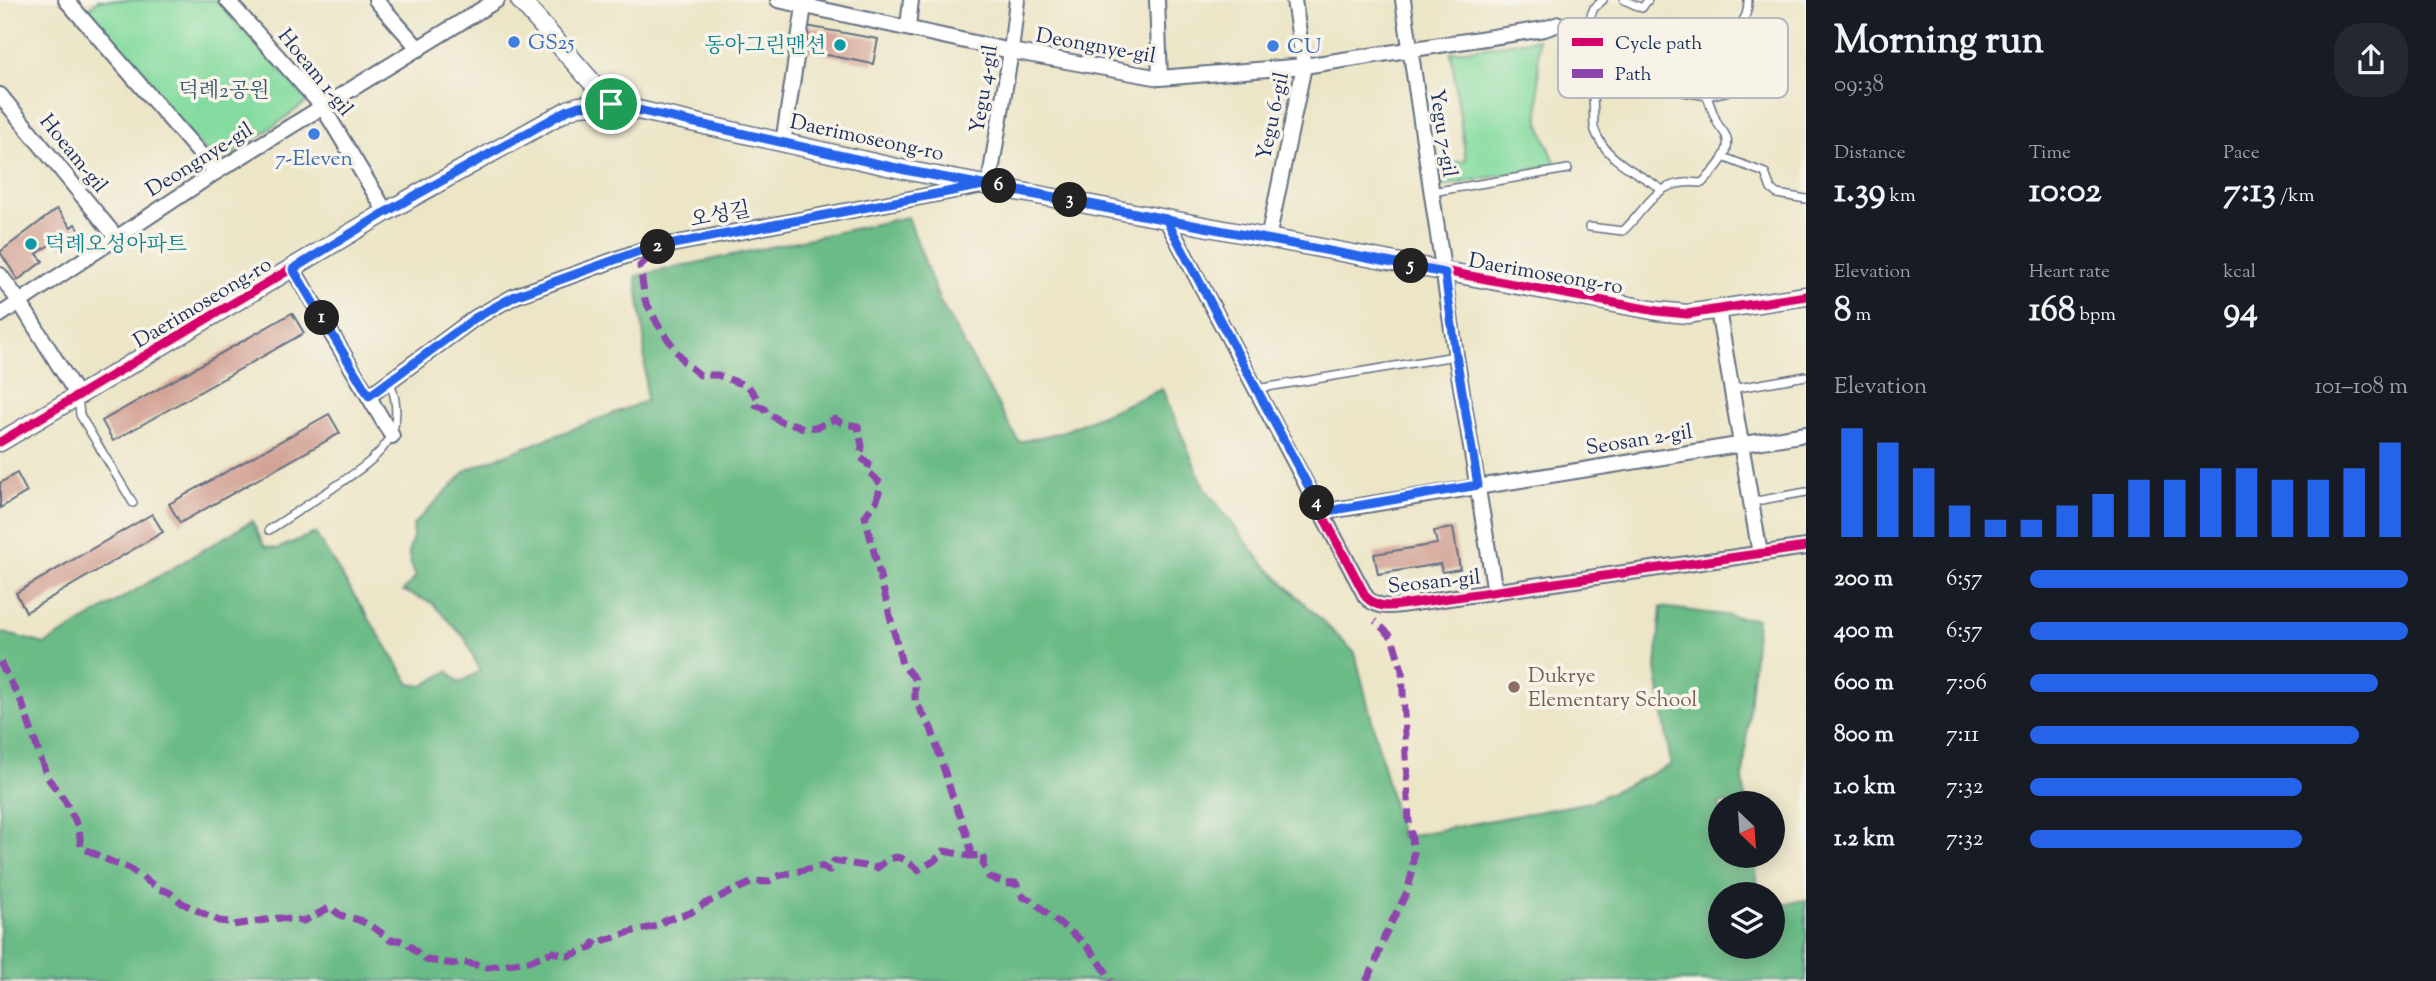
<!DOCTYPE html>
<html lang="en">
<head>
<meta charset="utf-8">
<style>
  body { margin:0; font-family:"Sorts Mill Goudy","Noto Serif KR",serif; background:#242831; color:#f1f3f6; height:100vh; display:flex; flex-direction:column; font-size:26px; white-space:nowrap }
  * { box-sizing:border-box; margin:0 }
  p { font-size:23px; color:#9ea1a6 }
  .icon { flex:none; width:38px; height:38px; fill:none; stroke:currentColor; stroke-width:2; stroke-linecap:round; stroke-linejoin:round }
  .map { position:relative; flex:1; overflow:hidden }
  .side { display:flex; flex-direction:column; background:#171b24; width:630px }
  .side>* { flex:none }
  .needle { width:46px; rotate:155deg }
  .buttons { position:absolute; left:1708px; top:791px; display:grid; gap:14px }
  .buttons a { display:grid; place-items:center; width:77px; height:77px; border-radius:50%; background:#171b24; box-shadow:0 4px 18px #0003; font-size:35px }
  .pin { position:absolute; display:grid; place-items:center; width:60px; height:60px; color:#fff; margin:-30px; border:4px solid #fff; border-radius:50%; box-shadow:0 2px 7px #0007 }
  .km { position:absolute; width:35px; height:35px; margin:-18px; border-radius:50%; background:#222; color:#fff; font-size:19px; line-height:35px; text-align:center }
  .round { display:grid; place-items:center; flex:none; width:74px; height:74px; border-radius:28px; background:#242831 }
  .summary { display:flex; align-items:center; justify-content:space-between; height:119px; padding:0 28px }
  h1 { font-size:38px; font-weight:700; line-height:52px }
  .figures { display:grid; grid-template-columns:repeat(3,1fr); gap:10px; height:119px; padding:7px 28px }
  .figures div { display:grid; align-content:center }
  .figures b { font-size:35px; font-weight:700 }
  .figures small { font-size:19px; font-weight:400 }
  .figures p { font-size:19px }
  .chart { height:196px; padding:14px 28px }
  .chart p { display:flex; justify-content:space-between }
  .chart svg { width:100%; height:126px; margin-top:7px; stroke:#2563eb; stroke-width:6 }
  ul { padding:0 28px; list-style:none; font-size:23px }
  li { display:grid; grid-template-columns:112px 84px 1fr; align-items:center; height:52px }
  li i { height:18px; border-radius:9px; background:#2563eb }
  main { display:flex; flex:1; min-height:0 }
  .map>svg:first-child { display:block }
</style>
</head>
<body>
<main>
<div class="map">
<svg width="1806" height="981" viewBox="0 0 1806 981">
  <rect width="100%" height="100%" fill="#f7f3e8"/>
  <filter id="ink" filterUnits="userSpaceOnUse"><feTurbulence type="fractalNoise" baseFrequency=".0143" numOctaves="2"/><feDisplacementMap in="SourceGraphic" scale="14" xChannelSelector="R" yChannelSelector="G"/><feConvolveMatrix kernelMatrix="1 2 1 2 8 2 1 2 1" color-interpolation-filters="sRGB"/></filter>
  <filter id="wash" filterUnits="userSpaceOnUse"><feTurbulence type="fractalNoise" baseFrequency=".00686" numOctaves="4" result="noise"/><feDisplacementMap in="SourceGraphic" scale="28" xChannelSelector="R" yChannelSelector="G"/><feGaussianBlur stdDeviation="1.57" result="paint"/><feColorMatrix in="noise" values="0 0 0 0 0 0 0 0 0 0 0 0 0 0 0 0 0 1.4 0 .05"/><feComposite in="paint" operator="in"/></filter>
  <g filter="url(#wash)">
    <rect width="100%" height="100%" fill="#ece5c6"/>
    <!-- green -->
    <g fill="#83db9f" stroke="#4f857e" stroke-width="2">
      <polygon points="98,0 216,0 308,101 228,159 212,159 85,12"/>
      <polygon points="1538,39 1539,123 1556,165 1438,187 1435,165 1466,161 1451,52"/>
    </g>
    <!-- forest -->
    <path fill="#6abb86" stroke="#427572" stroke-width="2" d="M908 217 939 300 1019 442 1062 432 1162 389 1204 487 1261 561 1355 653 1401 837 1590 802 1671 765 1656 668 1661 607 1757 619 1743 779 1746 803H1720V856H1754L1759 894H1720V947H1773V905L1806 900V981H0V632L45 644 252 521 264 546 277 549 315 533 410 684 423 686 448 671 459 683 480 671 465 638 432 603 403 591 416 577C413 569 409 562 409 554 409 542 415 542 413 525L468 469 646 401 644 338 636 276Z"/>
    <g id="blocks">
      <!-- building -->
      <g fill="#d19f92">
        <polygon points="806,26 878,39 873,64 802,50"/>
        <polygon points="57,209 71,227 75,224 82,234 63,248 56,240 37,254 43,261 18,280 0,252"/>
        <polygon points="292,313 304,333 113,441 102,421"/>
        <polygon points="329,414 340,433 180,523 169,504"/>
        <polygon points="17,473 27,492 0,508 0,483"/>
        <polygon points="152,514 163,532 26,612 16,593"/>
        <polygon points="1453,528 1460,569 1442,572 1440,564 1378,574 1374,554 1437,544 1434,531"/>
      </g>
    </g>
  </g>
  <g filter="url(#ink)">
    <use href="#blocks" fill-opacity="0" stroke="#646f82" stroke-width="2"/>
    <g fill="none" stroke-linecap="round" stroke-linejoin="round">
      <defs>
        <g id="service">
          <path d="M1603 0 1594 8 1591 15 1594 128C1605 161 1636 171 1661 189"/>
          <polyline points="1624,0 1642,8 1648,0"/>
          <path d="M1698 57 1721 44 1728 30C1744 25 1748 15 1748 0"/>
          <polyline points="1683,92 1707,96 1729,91 1731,66 1721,44"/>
          <polyline points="1723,157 1765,173 1771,189 1777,194 1806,199"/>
          <polyline points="1432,192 1568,169"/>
          <path d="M1589 227 1623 231C1653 202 1655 179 1702 183 1713 172 1733 153 1726 136 1724 131 1719 127 1717 122 1713 114 1710 104 1707 96"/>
          <polyline points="1256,389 1455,356"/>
          <polyline points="1732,389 1806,376"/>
          <polyline points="78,397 80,415 133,503"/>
          <polyline points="1751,502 1806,492"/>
          <path d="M269 530C290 516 312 502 333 488 374 460 411 438 390 382"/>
        </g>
        <g id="minor">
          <polyline points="66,0 216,172"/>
          <polyline points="227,0 322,106 386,212"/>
          <polyline points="376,0 419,49"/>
          <polyline points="778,0 1011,51 1160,78 1304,66 1544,29 1559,24"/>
          <polyline points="1157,0 1160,78"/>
          <polyline points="1403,0 1456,356 1495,592"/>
          <polyline points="908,27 911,0"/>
          <polyline points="0,95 116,237"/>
          <polyline points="783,143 805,0"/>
          <path d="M1166 219 1366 597C1376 607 1387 607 1400 605L1806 547"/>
          <polyline points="1268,239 1304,66 1294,0"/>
          <polyline points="293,269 392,436"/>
          <polyline points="0,275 19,301 78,396"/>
          <polyline points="1718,310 1760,554"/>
          <polyline points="0,315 216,172 497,0"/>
          <polyline points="369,396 475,318 515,296 642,250 989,184 1011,51 1017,0"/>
          <polyline points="1322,512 1806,434"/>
        </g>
        <g id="tertiary">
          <polyline points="520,0 611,104"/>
          <polyline points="0,442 386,212 568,110 579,106 611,104 910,171 1657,311 1687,314 1806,296"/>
        </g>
      </defs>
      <!-- service casing -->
      <use href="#service" stroke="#646f82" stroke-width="10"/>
      <!-- minor casing -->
      <use href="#minor" stroke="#646f82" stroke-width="18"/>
      <!-- tertiary casing -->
      <use href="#tertiary" stroke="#646f82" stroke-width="21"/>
      <!-- service -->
      <use href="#service" stroke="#fff" stroke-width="7"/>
      <!-- minor -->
      <use href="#minor" stroke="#fff" stroke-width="14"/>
      <!-- tertiary -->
      <use href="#tertiary" stroke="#fff" stroke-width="18"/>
      <!-- quiet -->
      <g stroke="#8e44ad" stroke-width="7" stroke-dasharray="14 7" stroke-linecap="butt">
        <path d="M686 242 647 259 640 266 645 300 657 323 684 362 700 375H717L748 386 757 398 756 405 763 407 768 415C775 416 776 419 782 422 790 425 796 422 802 428L818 427 835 419 844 424 858 426 862 446 860 457 869 464 867 470 881 484 877 500 865 516 902 664 915 679V701L931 728 952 795 966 832 971 850 970 856"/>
        <path d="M0 662 22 703 47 777 64 799 79 828 81 847 114 863 129 868 159 889 169 892 182 903 219 921 229 922 233 925 279 918 304 921 331 907C342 920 347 915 361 921 372 926 381 932 390 940H399L408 944 426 960 455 964 460 962 488 967 528 961 553 952 568 956 591 948 597 939 602 941 634 931 658 926 666 920 690 913 704 904 755 881 767 882 778 876 821 866 829 871 834 861 877 868C896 852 900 855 918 870L934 861 944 851 970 856 984 855 983 865 989 877 1007 884 1016 883 1023 897C1034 899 1041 909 1050 916 1080 939 1092 946 1111 981"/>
        <polyline points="1366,981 1374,967 1384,937 1407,892 1412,873 1414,851 1409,821 1402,670 1392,637 1375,621"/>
      </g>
      <defs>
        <g id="cycleway">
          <path d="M1166 219 1366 597C1376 607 1387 607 1400 605L1806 547"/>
          <polyline points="0,442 386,212 568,110 579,106 611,104 910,171 1657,311 1687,314 1806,296"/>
        </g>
      </defs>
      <!-- cycleway casing -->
      <use href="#cycleway" stroke="#f7f3e8" stroke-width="13"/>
      <!-- cycleway -->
      <use href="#cycleway" stroke="#d6006c" stroke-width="9"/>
    </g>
  </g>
  <g fill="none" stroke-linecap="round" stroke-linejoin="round" filter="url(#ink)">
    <defs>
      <polyline id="route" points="611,104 579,106 568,110 386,212 293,269 369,396 475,318 515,296 642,250 989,184 1166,219 1322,512 1478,485 1456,356 1445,273 910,171 611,104"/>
    </defs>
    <!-- route casing -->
    <use href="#route" stroke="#fff" stroke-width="14"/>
    <!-- route -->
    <use href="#route" stroke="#2563eb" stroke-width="9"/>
  </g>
  <!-- markers -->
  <g fill="#3f7fe0" stroke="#f7f3e8" stroke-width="2.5">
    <circle cx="514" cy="42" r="7"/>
    <circle cx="1273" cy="46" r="7"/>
    <circle cx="314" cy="134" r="7"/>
  </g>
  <g fill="#0f9aa8" stroke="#f7f3e8" stroke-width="2.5">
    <circle cx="840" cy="45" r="7"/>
    <circle cx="31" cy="244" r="7"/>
  </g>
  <circle fill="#8d6e63" stroke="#f7f3e8" stroke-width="2.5" cx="1514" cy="687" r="7"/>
  <g text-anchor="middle" stroke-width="7" stroke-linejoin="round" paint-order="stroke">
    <!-- shop labels -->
    <g font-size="21" fill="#366cbe" stroke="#f7f3e8" text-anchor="start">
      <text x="528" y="49">GS25</text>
      <text x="1287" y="53">CU</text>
      <text x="314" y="165" text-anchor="middle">7-Eleven</text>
    </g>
    <!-- culture labels -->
    <g font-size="21" fill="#0d838f" stroke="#f7f3e8" text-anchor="end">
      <text x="826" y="52">동아그린맨션</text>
      <text x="45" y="251" text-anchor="start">덕례오성아파트</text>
    </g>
    <!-- street labels -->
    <g font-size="21" fill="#1b2f5e" stroke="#f7f3e8">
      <text transform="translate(1096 45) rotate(10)" y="7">Deongnye-gil</text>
      <text transform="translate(316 72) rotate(51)" y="7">Hoeam 1-gil</text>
      <text transform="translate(983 89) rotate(-81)" y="7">Yegu 4-gil</text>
      <text transform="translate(1272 116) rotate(-78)" y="7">Yegu 6-gil</text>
      <text transform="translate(1444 133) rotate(81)" y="7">Yegu 7-gil</text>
      <text transform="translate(867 137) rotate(12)" y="7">Daerimoseong-ro</text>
      <text transform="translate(74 153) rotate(51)" y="7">Hoeam-gil</text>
      <text transform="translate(199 159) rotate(-32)" y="7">Deongnye-gil</text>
      <text transform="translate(720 214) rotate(-11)" y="7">오성길</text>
      <text transform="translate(1546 273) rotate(10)" y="7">Daerimoseong-ro</text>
      <text transform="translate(202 302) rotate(-31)" y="7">Daerimoseong-ro</text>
      <text transform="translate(1639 439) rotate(-9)" y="7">Seosan 2-gil</text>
      <text transform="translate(1434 581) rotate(-6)" y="7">Seosan-gil</text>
    </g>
    <!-- park labels -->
    <g font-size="21" fill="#355a6e" stroke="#f7f3e8">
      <text x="224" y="97">덕례2공원</text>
    </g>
    <!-- education labels -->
    <g font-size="21" fill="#785e54" stroke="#f7f3e8" text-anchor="start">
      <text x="1528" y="682">Dukrye<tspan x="1528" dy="24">Elementary School</tspan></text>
    </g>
  </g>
  <!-- legend -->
  <rect x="1558" y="18" width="230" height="80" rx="10" fill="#f7f3e8" stroke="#b5b8bf" stroke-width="2"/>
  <rect x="1572" y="38" width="31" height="8" fill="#d6006c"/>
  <rect x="1572" y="69" width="31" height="9" fill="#8e44ad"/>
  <g font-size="19" fill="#1b2f5e">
    <text x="1615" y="49">Cycle path</text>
    <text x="1615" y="80">Path</text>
  </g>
</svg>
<div class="buttons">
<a><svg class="needle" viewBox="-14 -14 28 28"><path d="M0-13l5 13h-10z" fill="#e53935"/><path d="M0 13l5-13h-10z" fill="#9ea1a6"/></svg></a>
<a><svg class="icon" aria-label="layers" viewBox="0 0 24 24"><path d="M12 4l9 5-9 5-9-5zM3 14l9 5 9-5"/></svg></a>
</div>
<div class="pin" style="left:611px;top:104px;background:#1e9e55"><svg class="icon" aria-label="arrive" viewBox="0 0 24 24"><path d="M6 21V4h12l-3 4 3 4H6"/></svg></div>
<b class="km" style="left:322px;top:318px">1</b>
<b class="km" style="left:658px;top:247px">2</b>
<b class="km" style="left:1070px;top:200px">3</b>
<b class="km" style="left:1317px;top:503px">4</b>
<b class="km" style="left:1411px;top:266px">5</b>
<b class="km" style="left:999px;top:186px">6</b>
</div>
<section class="side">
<div class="summary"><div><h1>Morning run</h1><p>09:38</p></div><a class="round"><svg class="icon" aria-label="share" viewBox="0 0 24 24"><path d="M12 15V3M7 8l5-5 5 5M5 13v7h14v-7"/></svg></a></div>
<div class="figures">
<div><p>Distance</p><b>1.39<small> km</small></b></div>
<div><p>Time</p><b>10:02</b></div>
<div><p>Pace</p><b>7:13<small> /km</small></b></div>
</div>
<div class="figures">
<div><p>Elevation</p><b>8<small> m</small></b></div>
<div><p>Heart rate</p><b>168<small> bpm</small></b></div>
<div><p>kcal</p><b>94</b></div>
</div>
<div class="chart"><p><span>Elevation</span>101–108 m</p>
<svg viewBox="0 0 160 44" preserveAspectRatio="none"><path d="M5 44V6M15 44V11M25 44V20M35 44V33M45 44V38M55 44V38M65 44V33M75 44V29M85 44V24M95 44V24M105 44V20M115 44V20M125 44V24M135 44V24M145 44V20M155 44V11"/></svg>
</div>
<ul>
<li><b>200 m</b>6:57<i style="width:100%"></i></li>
<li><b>400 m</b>6:57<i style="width:100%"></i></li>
<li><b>600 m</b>7:06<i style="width:92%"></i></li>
<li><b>800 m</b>7:11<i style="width:87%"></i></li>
<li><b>1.0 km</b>7:32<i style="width:72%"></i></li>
<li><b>1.2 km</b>7:32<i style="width:72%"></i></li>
</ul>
</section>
</main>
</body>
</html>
